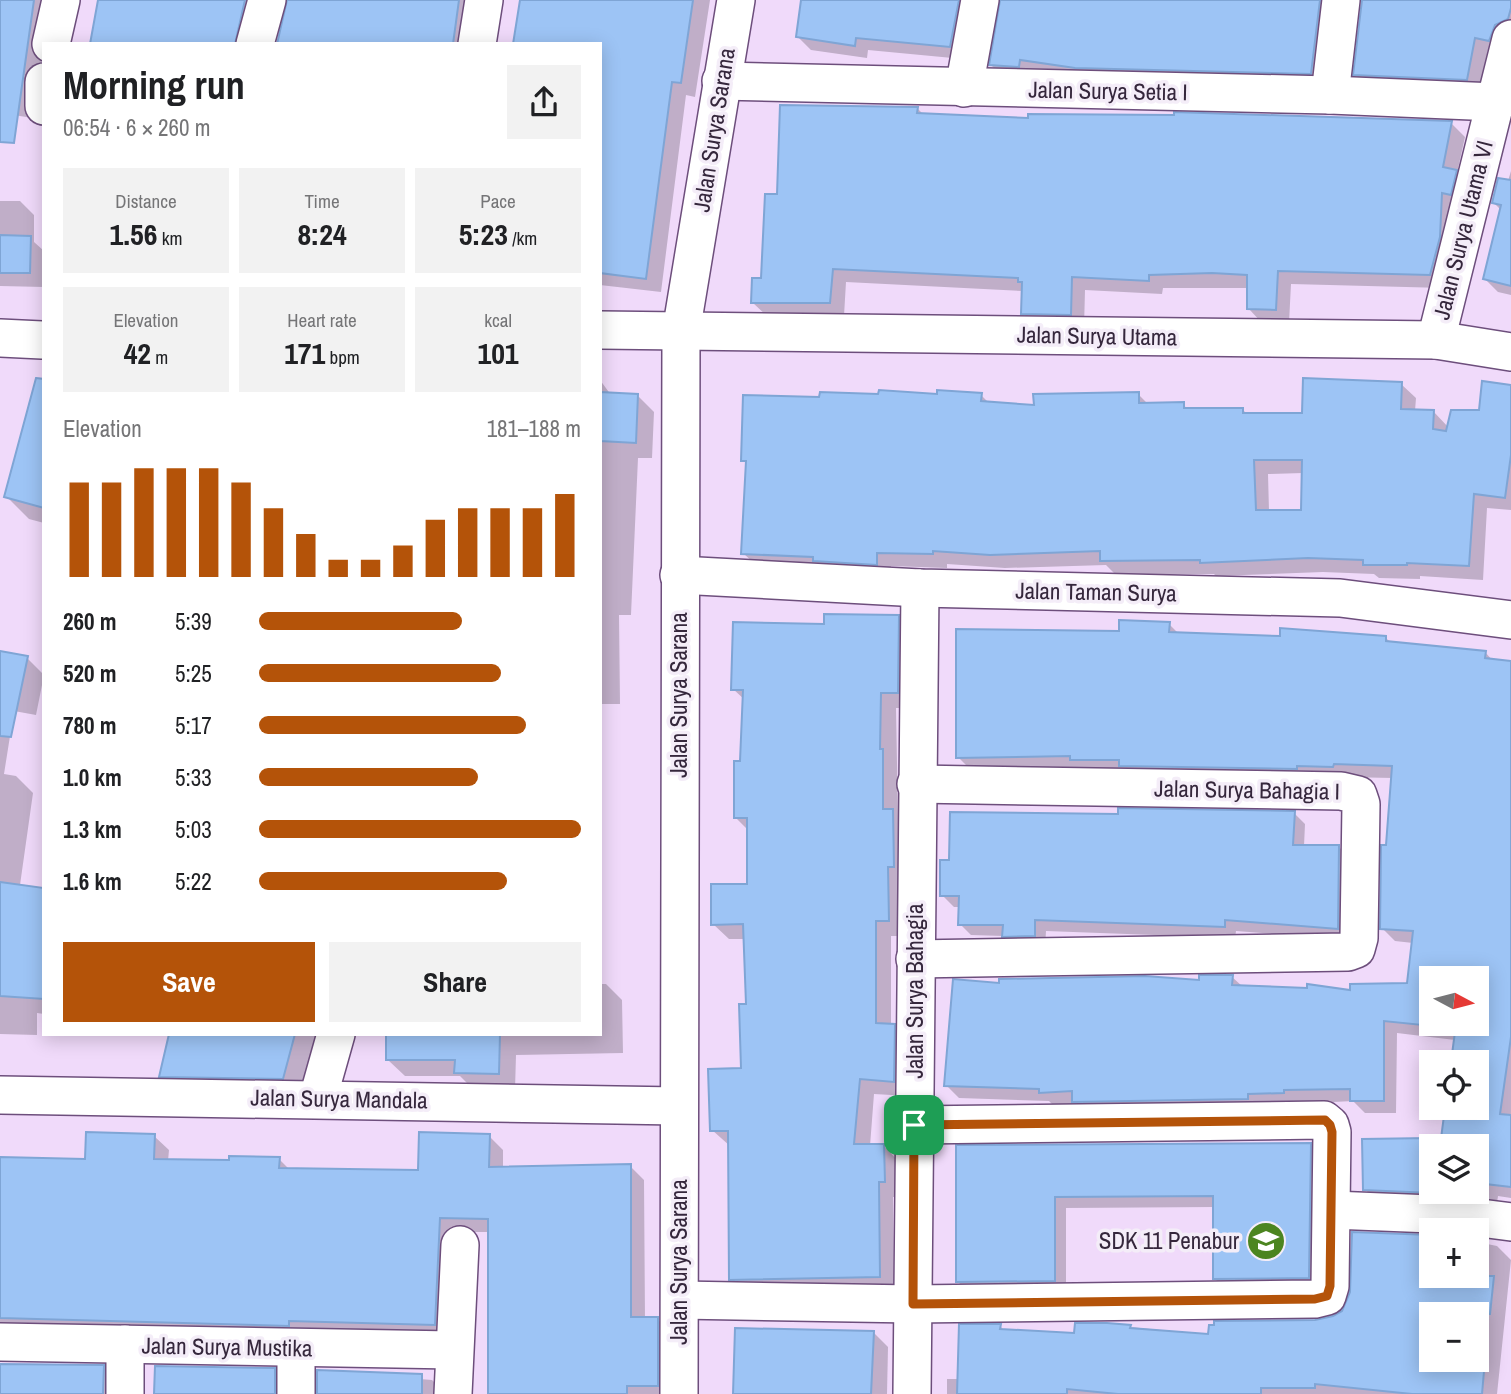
<!DOCTYPE html>
<html lang="en">
<head>
<meta charset="utf-8">
<style>
  body { margin:0; font-family:"Archivo Narrow",sans-serif; background:#f2f2f2; color:#202124; height:100vh; display:flex; flex-direction:column; font-size:26px; white-space:nowrap }
  * { box-sizing:border-box; margin:0 }
  p { font-size:23px; color:#757577 }
  .icon { flex:none; width:38px; height:38px; fill:none; stroke:currentColor; stroke-width:2; stroke-linecap:round; stroke-linejoin:round }
  .map { position:relative; flex:1; overflow:hidden }
  .side { position:absolute; left:42px; top:42px; width:560px; height:994px; display:flex; flex-direction:column; background:#fff; border-radius:0px; box-shadow:0 4px 18px #0003 }
  .side>* { flex:none }
  .needle { width:46px; rotate:97deg }
  .buttons { position:absolute; left:1419px; top:966px; display:grid; gap:14px }
  .buttons a { display:grid; place-items:center; width:70px; height:70px; border-radius:0px; background:#fff; box-shadow:0 4px 18px #0003; font-size:35px }
  .pin { position:absolute; display:grid; place-items:center; width:60px; height:60px; color:#fff; margin:-30px; border-radius:14px; box-shadow:0 4px 10px #0006 }
  .round { display:grid; place-items:center; flex:none; width:74px; height:74px; border-radius:0px; background:#f2f2f2 }
  .headline { display:flex; align-items:center; justify-content:space-between; height:119px; padding:0 21px }
  h1 { font-size:38px; font-weight:700; line-height:52px }
  .figures { display:grid; grid-template-columns:repeat(3,1fr); gap:10px; height:119px; padding:7px 21px }
  .figures div { display:grid; align-content:center; border-radius:0px; background:#f2f2f2; text-align:center }
  .figures b { font-size:30px; font-weight:700 }
  .figures small { font-size:19px; font-weight:400 }
  .figures p { font-size:19px }
  .chart { height:196px; padding:14px 21px }
  .chart p { display:flex; justify-content:space-between }
  .chart svg { width:100%; height:126px; margin-top:7px; stroke:#b45309; stroke-width:6 }
  .action { display:flex; gap:14px; margin-top:auto; padding:14px 21px }
  .action a { flex:1; height:80px; border-radius:0px; background:#b45309; color:#fff; font-size:28px; font-weight:700; line-height:80px; text-align:center }
  .action a+a { background:#f2f2f2; color:#202124 }
  ul { padding:0 21px; list-style:none; font-size:23px }
  li { display:grid; grid-template-columns:112px 84px 1fr; align-items:center; height:52px }
  li i { height:18px; border-radius:9px; background:#b45309 }
  .map>svg:first-child { display:block }
</style>
</head>
<body>
<div class="map">
<svg width="1511" height="1394" viewBox="0 0 1511 1394">
  <rect width="100%" height="100%" fill="#f0dafa"/>
  <!-- shadow -->
  <g fill="#0003" fill-rule="evenodd">
    <polygon points="0,0 50,0 33,118 0,113"/>
    <polygon points="99,0 266,0 253,44 91,44"/>
    <polygon points="288,0 476,0 469,44 278,44"/>
    <polygon points="521,0 710,0 695,97 686,95 661,292 600,285 600,44"/>
    <polygon points="803,0 975,0 963,59 868,50 867,58 811,50 798,37"/>
    <polygon points="1001,0 1320,0 1332,13 1324,86 1004,78 991,65"/>
    <polygon points="1363,0 1511,0 1511,36 1502,53 1488,50 1480,92 1368,88 1355,74"/>
    <polygon points="917,108 924,115 1030,119 1451,123 1465,137 1457,173 1470,185 1444,288 1291,284 1289,323 1262,323 1249,309 1249,288 1163,288 1162,294 1085,290 1084,328 1036,327 1023,313 1023,291 846,282 844,316 767,316 753,303 763,280 778,196"/>
    <polygon points="1511,171 1511,295 1498,292 1485,279 1501,210 1494,203 1508,181"/>
    <polygon points="0,201 20,201 34,215 34,242 44,251 44,287 0,286"/>
    <polygon points="600,380 611,395 637,395 654,412 652,458 638,458 631,615 619,615 620,704 600,704"/>
    <path d="M1401 384 1416 398 1415 411H1433L1449 428 1480 412 1511 387V510L1487 508 1483 580 1420 576V579L1379 578 1374 574 1323 572 1216 576 1214 574 1116 575 1106 565 1005 568 947 564V568L891 566 890 578 758 567 743 553 747 464 743 460 821 399 981 395 990 404 1036 407 1138 394 1149 405 1183 404 1188 410 1242 409 1248 415H1304ZM1303 473V511H1269L1268 474Z"/>
    <polygon points="44,391 44,523 29,519 6,496"/>
    <polygon points="898,617 913,632 912,708 896,708 898,816 908,826 904,936 891,936 891,1026 909,1041 909,1096 874,1094 870,1146 883,1145 898,1161 900,1197 893,1197 894,1292 747,1295 731,1279 730,1146 712,1130 743,1069 747,1006 746,939 729,939 713,924 749,886 749,831 736,818 745,700 733,689 825,626"/>
    <path d="M1169 624 1179 634 1386 638 1391 643 1485 652 1493 661 1511 663V1198L1498 1196 1496 1210 1378 1203 1365 1189 1364 1141 1443 1139 1447 1108H1477V1062H1452L1455 1040 1397 1033 1396 1113H1365L1353 1101 1087 1115 1077 1104 1054 1106 1049 1101 959 1098 946 1085 1001 985 1201 982 1232 977 1242 986 1352 992 1408 985 1413 943 1395 941 1382 928 1393 778 1085 772 1081 768 971 770 958 757 1120 633ZM1432 978H1477V1024H1432ZM1432 1146H1477V1192H1432Z"/>
    <polygon points="0,653 27,658 44,675 36,715 14,711 4,774 16,776 33,793 20,885 44,890 44,1014 37,1013 37,1035 0,1034"/>
    <polygon points="1294,813 1305,824 1304,846 1339,847 1350,858 1349,940 1236,931 1235,938 1046,931 1045,947 1015,947 1003,936 971,935 960,924 960,907 954,907 942,895 951,862 1120,815"/>
    <polygon points="600,984 606,984 622,1000 623,1053 516,1055 515,1090 473,1089 460,1076 405,1076 388,1060 388,1034 600,1034"/>
    <polygon points="170,1034 324,1034 305,1101 184,1099 161,1076"/>
    <polygon points="154,1136 169,1150 168,1161 231,1162 279,1159 290,1170 420,1172 489,1136 503,1150 503,1168 630,1166 644,1180 645,1319 657,1319 672,1333 672,1394 489,1394 490,1232 453,1232 449,1339 0,1342 0,1157 87,1161"/>
    <polygon points="1310,1144 1322,1156 1320,1289 1227,1290 1215,1279 1215,1207 1066,1208 1066,1292 970,1293 958,1282 957,1147"/>
    <path d="M1477 1242 1497 1246 1511 1260 1497 1394H947V1379H959L1000 1326 1005 1331 1076 1335 1130 1327 1210 1335 1320 1321 1432 1276H1477ZM1432 1314H1477V1360H1432Z"/>
    <polygon points="874,1333 888,1347 887,1394 734,1394"/>
    <polygon points="0,1365 103,1367 118,1381 117,1394 0,1394"/>
    <polygon points="274,1370 289,1384 289,1394 156,1394"/>
    <polygon points="319,1371 432,1380 446,1394 317,1394"/>
  </g>
  <!-- building -->
  <g fill="#9dc4f5" stroke="#7fa5d5" stroke-width="2" fill-rule="evenodd">
    <polygon points="0,0 34,0 14,143 0,142"/>
    <polygon points="98,0 245,0 235,44 90,44"/>
    <polygon points="287,0 459,0 453,44 277,44"/>
    <polygon points="520,0 693,0 681,83 672,82 646,279 600,273 600,44 513,44"/>
    <polygon points="801,0 959,0 950,47 856,38 855,46 796,37"/>
    <polygon points="1000,0 1320,0 1311,74 1075,68 1020,60 1019,67 989,65"/>
    <polygon points="1362,0 1511,0 1511,8 1508,19 1495,25 1489,41 1475,38 1467,80 1353,75"/>
    <polygon points="780,105 918,107 917,113 1028,118 1028,114 1174,115 1174,112 1452,121 1443,167 1457,170 1451,195 1442,193 1440,237 1430,275 1278,271 1276,310 1247,309 1247,275 1212,273 1149,275 1149,281 1072,277 1071,315 1021,314 1022,282 1018,282 1018,278 833,269 830,303 751,303 752,278 761,278 765,194 777,194"/>
    <polygon points="1498,178 1511,180 1511,286 1483,279 1501,205 1492,203"/>
    <polygon points="0,235 31,236 30,273 0,273"/>
    <polygon points="36,378 44,379 44,508 4,497"/>
    <path d="M1303 378 1402 382 1401 409 1434 410 1433 429 1446 431 1451 410H1479L1482 381 1511 385V455L1505 498 1474 494 1469 566 1407 563V565H1363V560L1308 558 1200 563V560L1100 561V551L990 555 933 551V554L877 553V565L813 561V557L741 554 746 461H741L743 395 819 397 820 392 878 394 879 390 937 394V390L982 393 981 401 1034 405 1033 394 1139 392V403L1184 402V408H1243V413H1302ZM1254 460H1302L1301 510H1256Z"/>
    <polygon points="600,392 638,394 636,443 600,441"/>
    <polygon points="824,614 899,615 898,693 881,693 880,749 883,749 883,809 893,809 894,867 888,867 889,921 876,921 876,1023 895,1024 894,1082 860,1079 854,1144 884,1144 885,1182 879,1182 880,1277 729,1280 728,1131 710,1131 708,1069 741,1068 739,1004 746,1004 743,924 711,925 711,884 747,884 747,818 734,818 734,761 740,761 743,690 731,690 733,622 824,624"/>
    <polygon points="1119,620 1170,622 1169,632 1280,636 1280,628 1386,636 1386,641 1486,651 1485,658 1511,661 1511,1037 1500,1114 1511,1115 1511,1187 1477,1183 1477,1146 1440,1146 1445,1108 1477,1108 1477,1062 1451,1062 1456,1024 1477,1024 1477,978 1432,978 1432,1026 1384,1021 1384,1101 1350,1101 1350,1089 1284,1090 1284,1093 1248,1094 1248,1099 1072,1102 1072,1091 1039,1093 1039,1089 944,1086 953,979 999,983 999,979 1145,976 1199,980 1199,975 1233,975 1232,985 1307,988 1307,984 1350,990 1350,984 1407,983 1413,931 1380,929 1381,845 1386,845 1392,766 1334,764 1333,767 1297,766 1297,769 1119,766 1119,760 1070,760 1070,756 956,758 956,629 1119,631"/>
    <polygon points="0,651 28,656 11,737 0,736"/>
    <polygon points="1118,808 1295,811 1293,845 1339,845 1338,929 1225,920 1225,927 1035,920 1035,936 1002,937 1003,925 958,925 959,896 940,896 940,860 949,860 950,812 1118,814"/>
    <polygon points="0,882 44,888 44,999 0,996"/>
    <polygon points="169,1034 295,1034 283,1079 159,1077"/>
    <polygon points="386,1034 500,1034 499,1074 454,1073 455,1060 386,1060"/>
    <polygon points="86,1132 155,1134 154,1159 229,1160 229,1156 280,1157 279,1168 418,1170 419,1132 490,1134 489,1167 631,1164 631,1317 658,1317 658,1386 627,1386 627,1394 488,1394 488,1219 440,1218 435,1325 289,1321 289,1326 0,1318 0,1157 85,1159"/>
    <polygon points="1429,1138 1432,1193 1363,1190 1362,1139"/>
    <polygon points="1311,1143 1309,1278 1213,1279 1213,1196 1055,1197 1055,1281 956,1282 956,1145"/>
    <polygon points="1352,1232 1432,1235 1432,1276 1494,1276 1490,1314 1432,1314 1432,1360 1485,1360 1482,1394 1412,1394 1315,1384 1315,1388 1261,1388 1261,1394 1118,1394 1067,1389 1067,1394 957,1394 959,1324 1001,1324 1000,1329 1074,1333 1075,1323 1107,1323 1131,1325 1130,1328 1208,1334 1209,1325 1214,1325 1214,1321 1315,1320 1333,1316 1342,1311 1350,1292"/>
    <polygon points="735,1328 874,1331 871,1394 733,1394"/>
    <polygon points="0,1364 104,1365 103,1394 0,1394"/>
    <polygon points="155,1366 275,1368 275,1394 154,1394"/>
    <polygon points="317,1370 422,1374 422,1394 317,1394"/>
  </g>
  <g fill="none" stroke-linecap="round" stroke-linejoin="round">
    <defs>
      <g id="minor">
        <polyline points="51,44 61,0"/>
        <polyline points="255,44 267,0"/>
        <polyline points="477,44 484,0"/>
        <polyline points="721,81 1330,95 1495,102"/>
        <polyline points="44,82 44,106"/>
        <polyline points="964,88 980,0"/>
        <polyline points="1330,95 1341,0"/>
        <polyline points="600,330 1436,340 1511,352"/>
        <polyline points="0,338 42,340"/>
        <polyline points="1436,340 1511,39"/>
        <polyline points="679,575 920,588 1340,598 1511,620"/>
        <polyline points="915,959 1348,952 1356,949 1359,938 1361,804 1358,795 1341,791 916,784"/>
        <polyline points="0,1095 678,1106"/>
        <polyline points="318,1098 336,1034"/>
        <polyline points="1332,1210 1457,1215 1511,1222"/>
        <polyline points="680,1300 913,1304 1315,1299 1327,1296 1330,1286 1332,1132 1330,1125 1324,1120 914,1125"/>
        <polyline points="0,1342 453,1350"/>
        <polyline points="125,1344 125,1394"/>
        <polyline points="296,1394 296,1348"/>
        <polyline points="453,1394 460,1245"/>
        <polyline points="679,1394 681,332 736,0"/>
        <polyline points="912,1394 920,588"/>
      </g>
    </defs>
    <!-- minor casing -->
    <use href="#minor" stroke="#6d4e7c" stroke-width="40"/>
    <!-- minor -->
    <use href="#minor" stroke="#fff" stroke-width="37"/>
  </g>
  <g fill="none" stroke-linecap="round" stroke-linejoin="round">
    <defs>
      <polygon id="route" points="1325,1120 1330,1125 1332,1132 1330,1286 1327,1296 1315,1299 913,1304 914,1125"/>
    </defs>
    <!-- route casing -->
    <use href="#route" stroke="#fff" stroke-width="14"/>
    <!-- route -->
    <use href="#route" stroke="#b45309" stroke-width="9"/>
  </g>
  <!-- icons -->
  <defs>
    <symbol id="school-disc" viewBox="-11 -11 22 22"><circle r="9.5" fill="#4c8520" stroke="#f4edf8"/><path d="M0-5L7-2L0 1L-7-2ZM-4 1L0 2.5L4 1V4Q0 6-4 4Z" fill="#fff"/></symbol>
  </defs>
  <g fill-rule="evenodd">
    <use href="#school-disc" x="1244" y="1219" width="44" height="44"/>
  </g>
  <g text-anchor="middle" stroke-width="7" stroke-linejoin="round" paint-order="stroke">
    <!-- street labels -->
    <g font-size="23" fill="#35273c" stroke="#f4edf8">
      <text transform="translate(1108 91) rotate(1)" y="8">Jalan Surya Setia I</text>
      <text transform="translate(714 130) rotate(-81)" y="8">Jalan Surya Sarana</text>
      <text transform="translate(1463 230) rotate(-76)" y="8">Jalan Surya Utama VI</text>
      <text transform="translate(1097 336) rotate(1)" y="8">Jalan Surya Utama</text>
      <text transform="translate(1096 592) rotate(1)" y="8">Jalan Taman Surya</text>
      <text transform="translate(679 695) rotate(-90)" y="8">Jalan Surya Sarana</text>
      <text transform="translate(1247 790) rotate(1)" y="8">Jalan Surya Bahagia I</text>
      <text transform="translate(915 991) rotate(-90)" y="8">Jalan Surya Bahagia</text>
      <text transform="translate(339 1099) rotate(1)" y="8">Jalan Surya Mandala</text>
      <text transform="translate(679 1262) rotate(-90)" y="8">Jalan Surya Sarana</text>
      <text transform="translate(227 1347) rotate(1)" y="8">Jalan Surya Mustika</text>
    </g>
    <!-- poi labels -->
    <g font-size="23" fill="#35273c" stroke="#f4edf8" text-anchor="end">
      <text x="1239" y="1249">SDK 11 Penabur</text>
    </g>
  </g>
</svg>
<div class="buttons">
<a><svg class="needle" viewBox="-14 -14 28 28"><path d="M0-13l5 13h-10z" fill="#e53935"/><path d="M0 13l5-13h-10z" fill="#757577"/></svg></a>
<a><svg class="icon" aria-label="locate" viewBox="0 0 24 24"><circle cx="12" cy="12" r="6"/><path d="M12 2v4M12 18v4M2 12h4M18 12h4"/></svg></a>
<a><svg class="icon" aria-label="layers" viewBox="0 0 24 24"><path d="M12 4l9 5-9 5-9-5zM3 14l9 5 9-5"/></svg></a>
<a>+</a>
<a>−</a>
</div>
<div class="pin" style="left:914px;top:1125px;background:#1e9e55"><svg class="icon" aria-label="arrive" viewBox="0 0 24 24"><path d="M6 21V4h12l-3 4 3 4H6"/></svg></div>
<section class="side">
<div class="headline"><div><h1>Morning run</h1><p>06:54 · 6 × 260 m</p></div><a class="round"><svg class="icon" aria-label="share" viewBox="0 0 24 24"><path d="M12 15V3M7 8l5-5 5 5M5 13v7h14v-7"/></svg></a></div>
<div class="figures">
<div><p>Distance</p><b>1.56<small> km</small></b></div>
<div><p>Time</p><b>8:24</b></div>
<div><p>Pace</p><b>5:23<small> /km</small></b></div>
</div>
<div class="figures">
<div><p>Elevation</p><b>42<small> m</small></b></div>
<div><p>Heart rate</p><b>171<small> bpm</small></b></div>
<div><p>kcal</p><b>101</b></div>
</div>
<div class="chart"><p><span>Elevation</span>181–188 m</p>
<svg viewBox="0 0 160 44" preserveAspectRatio="none"><path d="M5 44V11M15 44V11M25 44V6M35 44V6M45 44V6M55 44V11M65 44V20M75 44V29M85 44V38M95 44V38M105 44V33M115 44V24M125 44V20M135 44V20M145 44V20M155 44V15"/></svg>
</div>
<ul>
<li><b>260 m</b>5:39<i style="width:63%"></i></li>
<li><b>520 m</b>5:25<i style="width:75%"></i></li>
<li><b>780 m</b>5:17<i style="width:83%"></i></li>
<li><b>1.0 km</b>5:33<i style="width:68%"></i></li>
<li><b>1.3 km</b>5:03<i style="width:100%"></i></li>
<li><b>1.6 km</b>5:22<i style="width:77%"></i></li>
</ul>
<div class="action"><a>Save</a><a>Share</a></div>
</section>
</div>
</body>
</html>
